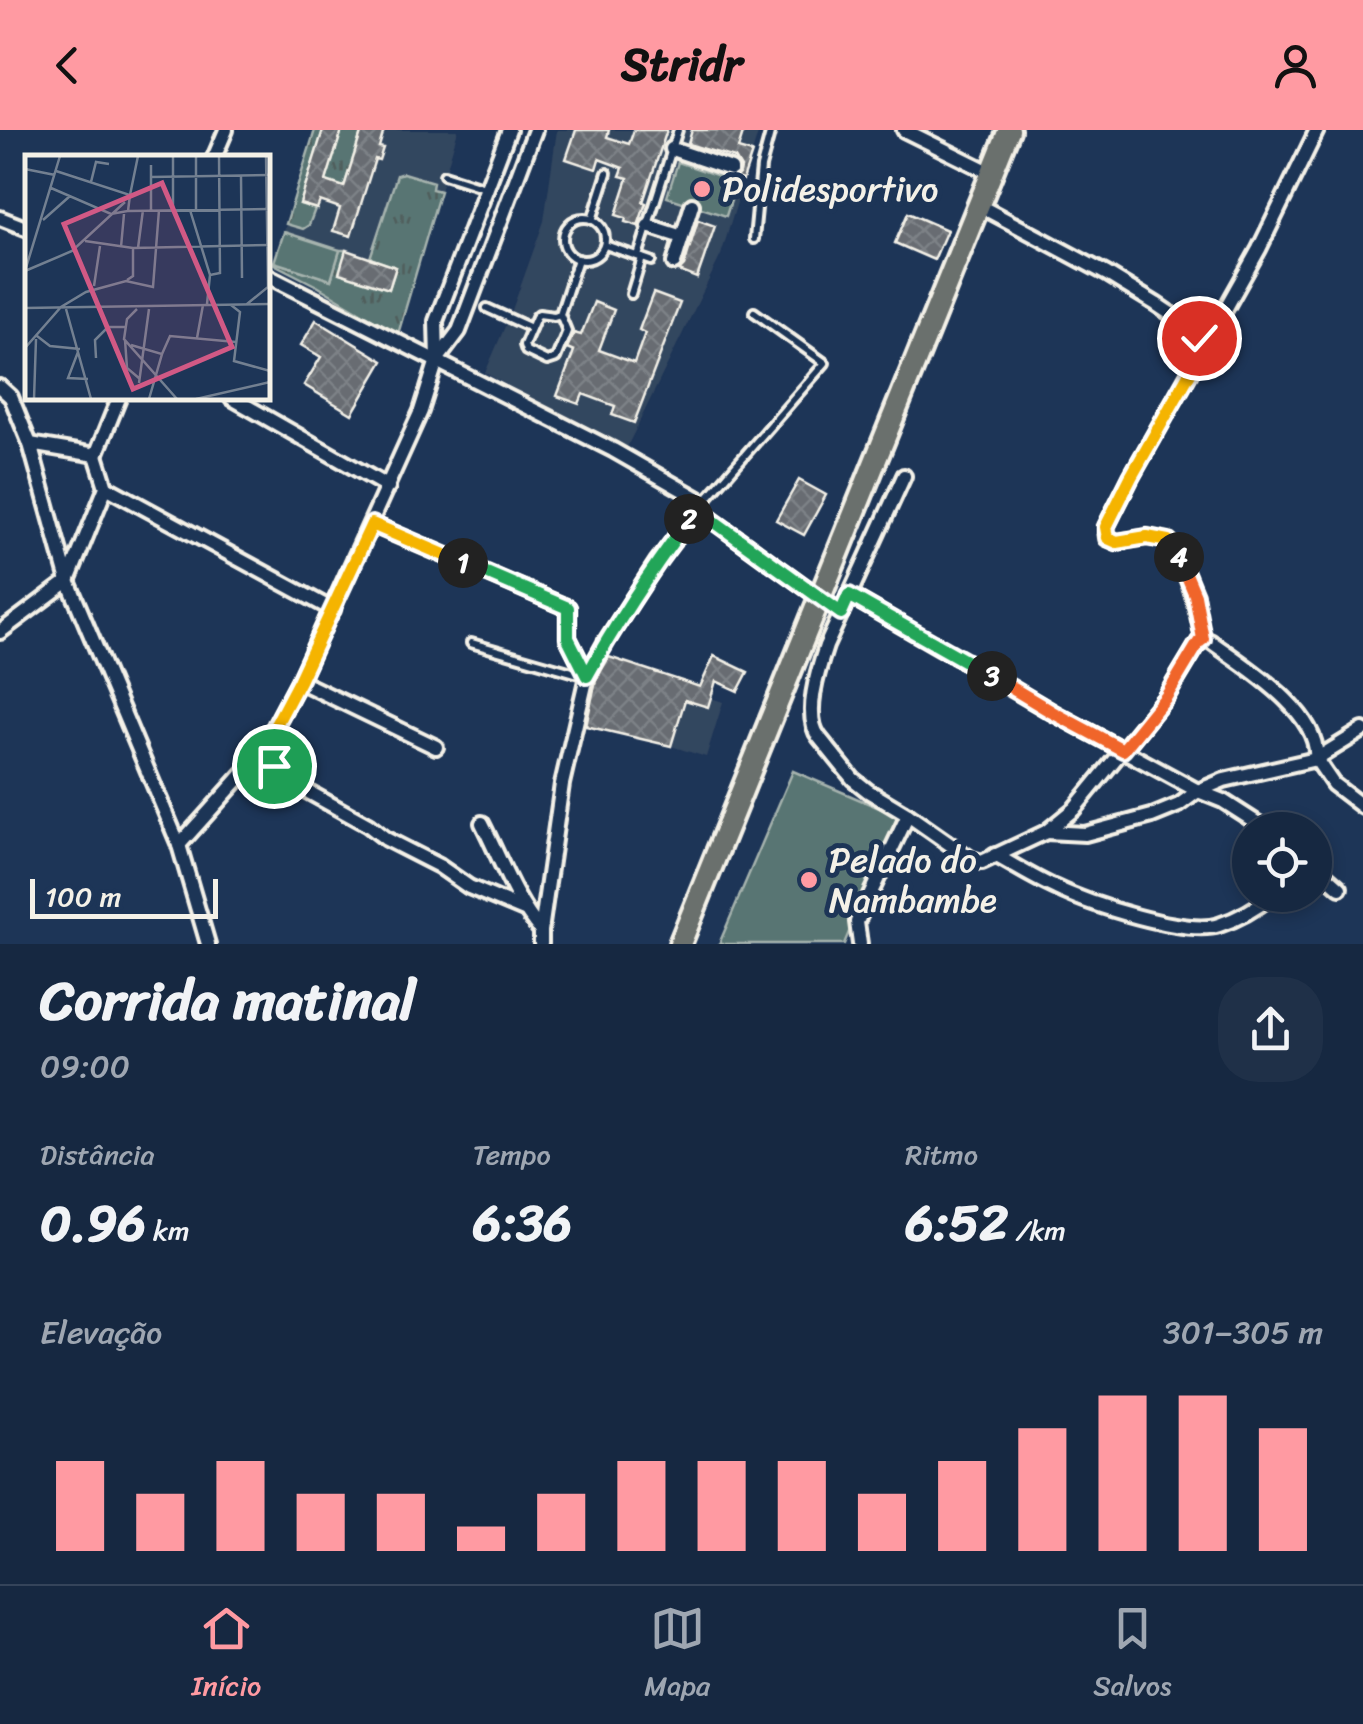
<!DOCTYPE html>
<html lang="pt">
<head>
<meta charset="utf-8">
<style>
  body { margin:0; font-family:Sriracha,sans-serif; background:#1f3048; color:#f1f3f6; height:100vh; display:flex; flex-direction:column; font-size:38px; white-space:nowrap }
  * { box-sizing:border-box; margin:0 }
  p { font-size:32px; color:#9ea6b1 }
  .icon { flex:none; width:55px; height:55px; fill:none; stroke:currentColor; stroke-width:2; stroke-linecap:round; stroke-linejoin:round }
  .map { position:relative; height:814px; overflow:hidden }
  .side { display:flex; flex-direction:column; background:#162841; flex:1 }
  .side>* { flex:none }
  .controls { position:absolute; left:1232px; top:682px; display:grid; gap:20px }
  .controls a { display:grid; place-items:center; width:100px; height:100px; border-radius:50%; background:#162841; box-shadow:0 5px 15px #0003,0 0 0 2px #35445a; font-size:50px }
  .scale { position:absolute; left:30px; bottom:25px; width:188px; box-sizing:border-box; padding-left:10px; border:5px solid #f4f1e8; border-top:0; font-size:28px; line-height:35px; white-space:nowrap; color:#f4f1e8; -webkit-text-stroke:8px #1d3557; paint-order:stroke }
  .pin { position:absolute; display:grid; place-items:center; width:85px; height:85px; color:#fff; margin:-42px; border:5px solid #fff; border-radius:50%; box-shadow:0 2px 10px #0007 }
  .km { position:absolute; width:50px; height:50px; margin:-25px; border-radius:50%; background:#222; color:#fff; font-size:28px; line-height:50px; text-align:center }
  .round { display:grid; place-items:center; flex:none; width:105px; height:105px; border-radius:40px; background:#1f3048 }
  .overview { display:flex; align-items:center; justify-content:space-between; height:170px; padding:0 40px }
  h1 { font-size:55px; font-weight:700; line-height:75px }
  .figures { display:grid; grid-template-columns:repeat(3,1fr); gap:15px; height:170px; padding:10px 40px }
  .figures div { display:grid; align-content:center }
  .figures b { font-size:50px; font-weight:700 }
  .figures small { font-size:28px; font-weight:400 }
  .figures p { font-size:28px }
  .chart { height:280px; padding:20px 40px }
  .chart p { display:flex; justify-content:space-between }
  .chart svg { width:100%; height:180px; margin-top:10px; stroke:#ff9aa2; stroke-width:6 }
  header { display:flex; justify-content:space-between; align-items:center; height:130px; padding:0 40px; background:#ff9aa2; color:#111; font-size:45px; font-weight:700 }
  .tabs { display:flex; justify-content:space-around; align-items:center; height:140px; border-top:2px solid #35445a; background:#162841; font-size:28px; color:#9ea6b1 }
  .tabs a { display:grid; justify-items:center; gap:5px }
  .tabs .active { color:#ff9aa2 }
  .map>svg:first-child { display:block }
</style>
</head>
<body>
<header><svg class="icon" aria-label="back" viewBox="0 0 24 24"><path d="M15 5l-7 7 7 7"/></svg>Stridr<svg class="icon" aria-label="person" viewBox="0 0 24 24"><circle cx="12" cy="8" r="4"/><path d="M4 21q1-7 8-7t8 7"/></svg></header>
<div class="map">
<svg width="1363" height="814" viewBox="0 0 1363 814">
  <defs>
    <pattern id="grass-tufts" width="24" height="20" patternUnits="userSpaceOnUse" patternTransform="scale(2.5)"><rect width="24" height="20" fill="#587573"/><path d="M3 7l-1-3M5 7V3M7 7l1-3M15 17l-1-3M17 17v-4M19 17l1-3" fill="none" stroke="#505e5c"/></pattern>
    <pattern id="building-cross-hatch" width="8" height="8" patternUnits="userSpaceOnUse" patternTransform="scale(2.5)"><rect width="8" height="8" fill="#676c72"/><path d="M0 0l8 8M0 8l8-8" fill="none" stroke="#7d8186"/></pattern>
  </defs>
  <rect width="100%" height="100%" fill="#1d3557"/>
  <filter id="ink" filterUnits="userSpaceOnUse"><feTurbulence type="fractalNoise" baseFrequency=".01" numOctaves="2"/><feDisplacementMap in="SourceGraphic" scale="20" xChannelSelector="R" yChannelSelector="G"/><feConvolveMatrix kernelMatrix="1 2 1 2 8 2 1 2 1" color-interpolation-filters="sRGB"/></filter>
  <g filter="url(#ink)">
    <!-- built -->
    <g fill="#33465f">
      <polygon points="315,0 458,0 398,204 317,156 274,134"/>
      <polygon points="557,0 759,0 721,125 626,319 485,243 512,180 544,91"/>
      <polygon points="711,568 723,572 706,627 671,616 685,570"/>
    </g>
    <!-- grass -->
    <g fill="url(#grass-tufts)" stroke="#a6b3ae" stroke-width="2.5">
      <polygon points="315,0 323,0 300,74 315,79 309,95 303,99 286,94"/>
      <polygon points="342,0 362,0 344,57 326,51"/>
      <polygon points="403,43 433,52 432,59 440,61 398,204 317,156 274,134 274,132 331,150 340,120 346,120 340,143 389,159 396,137 370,128 397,45"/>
    </g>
    <!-- park -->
    <g fill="#587573" stroke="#a6b3ae" stroke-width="2.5">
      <polygon points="678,32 737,52 726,86 667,67"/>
      <polygon points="284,102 340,120 331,150 274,132"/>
      <polygon points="793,641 898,686 844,814 719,814"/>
    </g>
    <!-- building -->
    <g fill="url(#building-cross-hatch)" stroke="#f4f1e8" stroke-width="2.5">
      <polygon points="323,0 342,0 326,51 344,57 362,0 384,0 379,17 383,18 379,30 375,29 351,106 333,101 340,78 320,71 317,79 300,74"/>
      <polygon points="576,0 609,0 607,7 629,14 634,0 667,0 643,72 646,73 638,96 625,92 626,88 616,85 628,48 620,46 623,38 599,29 596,39 566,29"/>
      <polygon points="692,0 744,0 738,19 752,23 743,50 735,48 740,43 741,38 735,28 688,14"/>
      <polygon points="908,83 947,100 934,130 895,113"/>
      <polygon points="698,90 715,96 697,148 679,141 684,136"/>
      <polygon points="346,120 396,137 389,159 339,143"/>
      <polygon points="653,163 680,173 634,293 612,285 615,276 583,264 579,274 557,266 574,221 567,218 574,203 581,205 594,172 614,180 599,220 634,233 645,203 639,200"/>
      <polygon points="316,190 383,231 352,284 304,255 321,227 301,215"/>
      <polygon points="799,350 826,365 804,405 776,390"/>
      <polygon points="714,526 748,542 738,561 716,551 708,577 685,570 671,616 586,596 596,550 609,527 700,557"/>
    </g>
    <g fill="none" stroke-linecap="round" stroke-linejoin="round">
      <defs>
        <g id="service">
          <polyline points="444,45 485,58"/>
          <circle cx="584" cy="109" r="21"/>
          <polyline points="592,90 607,43"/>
          <polyline points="754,109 761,37 771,0"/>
          <polyline points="605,115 651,131"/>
          <polyline points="638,126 678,0"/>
          <polyline points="631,164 642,128"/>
          <polyline points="487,178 531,198"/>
          <polyline points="560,184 554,186 539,184 536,187 524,215 526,221 547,231 556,228 567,201 560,184 578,129"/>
          <polyline points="704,372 825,233 754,182"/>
          <polyline points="471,513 586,546"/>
        </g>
        <g id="minor">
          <polyline points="904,0 991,43"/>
          <polyline points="672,19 731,39"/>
          <polyline points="214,28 226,0"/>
          <polyline points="978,75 1107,144 1156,174 1193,199 1199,208 1199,223"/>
          <polyline points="0,88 28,99"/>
          <polyline points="648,96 682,107"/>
          <polyline points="674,133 692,75"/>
          <polyline points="268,146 613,320 704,372 657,432 606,511 587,546 562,654 541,801 541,814"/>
          <polyline points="437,230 436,191 509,0"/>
          <polyline points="0,257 11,267 30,314 68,451 179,715 208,814"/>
          <polyline points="232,268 388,357"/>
          <polyline points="96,325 119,268"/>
          <path d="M904 346 826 516C818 540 803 586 819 607L853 649 868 661 908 685 971 729 982 732 1046 702 1074 679 1166 567 1199 512 1203 509 1210 511C1243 535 1321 582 1316 629L1333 654 1363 677"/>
          <polyline points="106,357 333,480"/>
          <polyline points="697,379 841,483"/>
          <polyline points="371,394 568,478 568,508 587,546"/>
          <polyline points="849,465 1052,582 1198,661 1223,671 1268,700"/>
          <polyline points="0,502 68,451 106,357 96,325 30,314"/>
          <path d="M1203 509C1196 473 1189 442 1169 411L1147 407 1117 412 1107 408 1106 397 1131 347 1259 119 1317 0"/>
          <polyline points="299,551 436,617"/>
          <polyline points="260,625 288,649"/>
          <polyline points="249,638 294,654 368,695 386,709 439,736 469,757 524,780"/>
          <path d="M482 693C501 730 514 769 541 801"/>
          <polyline points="1046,702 1085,704 1152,686 1179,675 1198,661 1224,650 1316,629 1363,600"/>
          <polyline points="179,715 260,625 299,551 421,281 437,230 459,201 535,0"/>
          <path d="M995 725C1015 736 1035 749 1056 758 1089 774 1186 806 1219 795 1238 789 1258 777 1273 765"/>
          <polyline points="1315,736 1340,758"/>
          <polyline points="860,814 857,792 908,685"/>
        </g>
        <polyline id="primary" points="680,814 1009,0"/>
      </defs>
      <!-- service casing -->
      <use href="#service" stroke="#f4f1e8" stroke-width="14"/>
      <!-- minor casing -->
      <use href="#minor" stroke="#f4f1e8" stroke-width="20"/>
      <!-- primary casing -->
      <use href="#primary" stroke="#f4f1e8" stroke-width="28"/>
      <!-- service -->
      <use href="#service" stroke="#1d3557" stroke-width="6"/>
      <!-- minor -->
      <use href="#minor" stroke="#1d3557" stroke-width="12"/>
      <!-- primary -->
      <use href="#primary" stroke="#6b706d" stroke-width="20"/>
    </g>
  </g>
  <g fill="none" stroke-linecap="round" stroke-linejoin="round" filter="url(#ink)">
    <defs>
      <polyline id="split-1" points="274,636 260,625 299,551 372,394 463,433"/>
      <path id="split-2" d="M463 433 568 478V508L587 546C617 491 652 439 689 389"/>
      <polyline id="split-3" points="689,389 697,379 841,483 849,465 992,546"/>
      <polyline id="split-4" points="992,546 1052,582 1123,620 1166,567 1199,512 1203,509 1195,465 1179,427"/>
      <polyline id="split-5" points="1179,427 1168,411 1147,407 1117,412 1108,408 1106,397 1131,347 1200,225 1199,208"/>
    </defs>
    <!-- split-1 casing -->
    <use href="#split-1" stroke="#fff" stroke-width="20"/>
    <!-- split-2 casing -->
    <use href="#split-2" stroke="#fff" stroke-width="20"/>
    <!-- split-3 casing -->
    <use href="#split-3" stroke="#fff" stroke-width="20"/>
    <!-- split-4 casing -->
    <use href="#split-4" stroke="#fff" stroke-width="20"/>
    <!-- split-5 casing -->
    <use href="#split-5" stroke="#fff" stroke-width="20"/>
    <!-- split-1 -->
    <use href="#split-1" stroke="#f5b400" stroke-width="12"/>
    <!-- split-2 -->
    <use href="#split-2" stroke="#22a559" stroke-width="12"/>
    <!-- split-3 -->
    <use href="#split-3" stroke="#22a559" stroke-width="12"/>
    <!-- split-4 -->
    <use href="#split-4" stroke="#f0652b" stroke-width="12"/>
    <!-- split-5 -->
    <use href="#split-5" stroke="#f5b400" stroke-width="12"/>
  </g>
  <!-- markers -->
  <g fill="#ff9aa2" stroke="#1d3557" stroke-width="4">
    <circle cx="702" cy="59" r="10"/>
    <circle cx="809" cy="750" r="10"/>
  </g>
  <g text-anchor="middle" stroke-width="10" stroke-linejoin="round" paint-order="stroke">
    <!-- poi labels -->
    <g font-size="35" fill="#f4f1e8" stroke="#1d3557" text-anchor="start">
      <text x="722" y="71">Polidesportivo</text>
      <text x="829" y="742">Pelado do<tspan x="829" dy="40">Nambambe</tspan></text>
    </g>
  </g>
  <!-- overview -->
  <g transform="translate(25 25)">
    <rect width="245" height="245" fill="#1d3557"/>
    <path fill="none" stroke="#738091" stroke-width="2.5" d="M148 1V55M171 1V55M126 10V55M0 14 30 20M216 21 217 123M126 22 245 20M66 27 71 7 84 9M26 33 86 59 103 56 105 40 31 16M105 40 113 1M165 55 185 120 182 149M103 56 244 54M18 65 45 41M60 86 108 93 245 90M96 92 99 59M113 93 118 55M0 116 47 96 100 47M0 116 35 1M185 120 195 118 194 1M102 125 108 121V93M69 131 75 91M222 149 243 132 241 1M206 150 215 157 209 206 245 216M0 153 245 149M41 154 66 244M112 154 102 164 99 184 152 244M12 181 25 191 55 194M172 183 178 150M100 185 102 213 115 224M106 190 137 199 124 244M0 193 36 152 61 137 101 126 128 132 134 55M53 197 43 223 63 224M137 199 145 181 211 187M71 203 70 185 83 172H101M114 228 124 154M9 244 11 184M171 244 245 227"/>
    <path fill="#d15985" fill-opacity="0.15" stroke="#d15985" stroke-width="5" d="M137 28 207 192 108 234 39 69Z"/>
    <rect width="245" height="245" fill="none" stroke="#f4f1e8" stroke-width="5"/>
  </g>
</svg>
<div class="controls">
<a><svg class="icon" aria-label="locate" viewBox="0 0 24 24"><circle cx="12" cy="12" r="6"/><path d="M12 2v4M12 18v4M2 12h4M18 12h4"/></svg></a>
</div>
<div class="scale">100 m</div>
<div class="pin" style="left:274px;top:636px;background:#1e9e55"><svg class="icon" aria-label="arrive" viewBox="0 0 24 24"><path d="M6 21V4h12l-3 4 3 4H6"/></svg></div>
<div class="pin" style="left:1199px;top:208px;background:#d93025"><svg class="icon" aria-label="check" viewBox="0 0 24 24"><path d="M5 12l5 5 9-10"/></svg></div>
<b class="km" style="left:463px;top:433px">1</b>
<b class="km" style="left:689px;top:389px">2</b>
<b class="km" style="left:992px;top:546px">3</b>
<b class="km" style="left:1179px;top:427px">4</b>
</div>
<section class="side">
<div class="overview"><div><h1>Corrida matinal</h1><p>09:00</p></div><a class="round"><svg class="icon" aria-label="share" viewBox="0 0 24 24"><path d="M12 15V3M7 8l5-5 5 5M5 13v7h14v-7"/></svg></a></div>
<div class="figures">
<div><p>Distância</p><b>0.96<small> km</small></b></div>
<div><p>Tempo</p><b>6:36</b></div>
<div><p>Ritmo</p><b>6:52<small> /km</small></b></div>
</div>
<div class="chart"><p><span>Elevação</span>301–305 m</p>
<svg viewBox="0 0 160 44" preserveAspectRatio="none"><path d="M5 44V22M15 44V30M25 44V22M35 44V30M45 44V30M55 44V38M65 44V30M75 44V22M85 44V22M95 44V22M105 44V30M115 44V22M125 44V14M135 44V6M145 44V6M155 44V14"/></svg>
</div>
</section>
<nav class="tabs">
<a class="active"><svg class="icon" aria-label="home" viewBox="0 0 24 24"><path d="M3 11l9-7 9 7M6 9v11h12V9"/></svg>Início</a>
<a><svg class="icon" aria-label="map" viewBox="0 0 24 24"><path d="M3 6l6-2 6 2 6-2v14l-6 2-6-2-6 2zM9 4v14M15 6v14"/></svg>Mapa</a>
<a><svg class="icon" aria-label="saved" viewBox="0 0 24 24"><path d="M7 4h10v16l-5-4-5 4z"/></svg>Salvos</a>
</nav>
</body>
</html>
